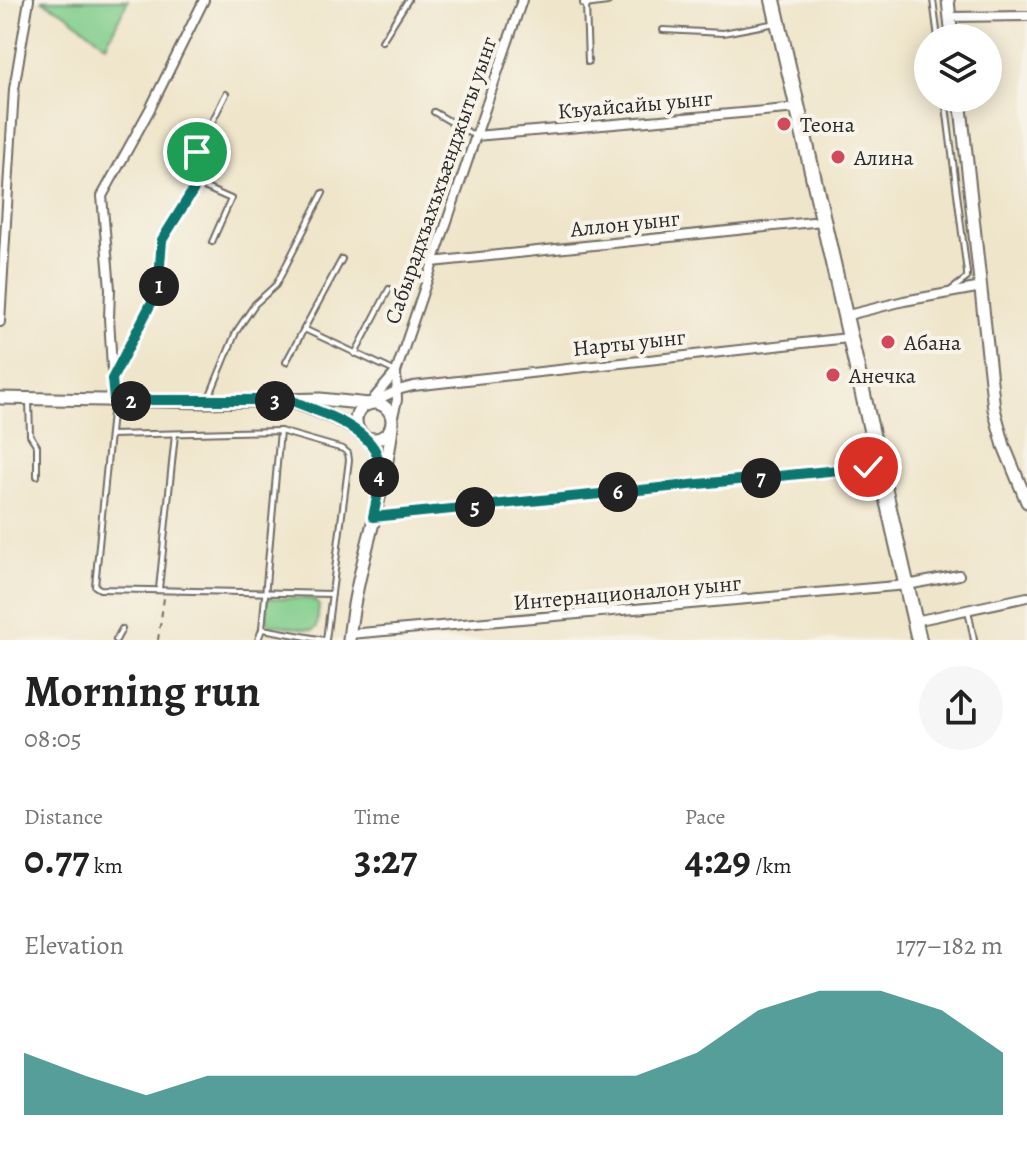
<!DOCTYPE html>
<html lang="en">
<head>
<meta charset="utf-8">
<style>
  body { margin:0; font-family:Alegreya,serif; background:#f6f6f6; color:#222; height:100vh; display:flex; flex-direction:column; font-size:30px; white-space:nowrap }
  * { box-sizing:border-box; margin:0 }
  p { font-size:26px; color:#767676 }
  .icon { flex:none; width:44px; height:44px; fill:none; stroke:currentColor; stroke-width:2; stroke-linecap:round; stroke-linejoin:round }
  .map { position:relative; height:640px; overflow:hidden }
  .sheet { display:flex; flex-direction:column; background:#fff; flex:1 }
  .sheet>* { flex:none }
  .buttons { position:absolute; left:914px; top:24px; display:grid; gap:16px }
  .buttons a { display:grid; place-items:center; width:88px; height:88px; border-radius:50%; background:#fff; box-shadow:0 4px 20px #0003; font-size:40px }
  .pin { position:absolute; display:grid; place-items:center; width:68px; height:68px; color:#fff; margin:-34px; border:4px solid #fff; border-radius:50%; box-shadow:0 2px 8px #0007 }
  .km { position:absolute; width:40px; height:40px; margin:-20px; border-radius:50%; background:#222; color:#fff; font-size:22px; line-height:40px; text-align:center }
  .round { display:grid; place-items:center; flex:none; width:84px; height:84px; border-radius:42px; background:#f6f6f6 }
  .overview { display:flex; align-items:center; justify-content:space-between; height:136px; padding:0 24px }
  h1 { font-size:44px; font-weight:700; line-height:60px }
  .stats { display:grid; grid-template-columns:repeat(3,1fr); gap:12px; height:136px; padding:8px 24px }
  .stats div { display:grid; align-content:center }
  .stats b { font-size:40px; font-weight:700 }
  .stats small { font-size:22px; font-weight:400 }
  .stats p { font-size:22px }
  .chart { height:224px; padding:16px 24px }
  .chart p { display:flex; justify-content:space-between }
  .chart svg { width:100%; height:144px; margin-top:8px; fill:#0f766e; opacity:.7 }
  .map>svg:first-child { display:block }
</style>
</head>
<body>
<div class="map">
<svg width="1027" height="640" viewBox="0 0 1027 640">
  <rect width="100%" height="100%" fill="#f7f3e8"/>
  <filter id="ink" filterUnits="userSpaceOnUse"><feTurbulence type="fractalNoise" baseFrequency=".0125" numOctaves="2"/><feDisplacementMap in="SourceGraphic" scale="16" xChannelSelector="R" yChannelSelector="G"/><feConvolveMatrix kernelMatrix="1 2 1 2 8 2 1 2 1" color-interpolation-filters="sRGB"/></filter>
  <filter id="wash" filterUnits="userSpaceOnUse"><feTurbulence type="fractalNoise" baseFrequency=".006" numOctaves="4" result="noise"/><feDisplacementMap in="SourceGraphic" scale="32" xChannelSelector="R" yChannelSelector="G"/><feGaussianBlur stdDeviation="1.8" result="paint"/><feColorMatrix in="noise" values="0 0 0 0 0 0 0 0 0 0 0 0 0 0 0 0 0 1.4 0 .05"/><feComposite in="paint" operator="in"/></filter>
  <g filter="url(#wash)">
    <rect width="100%" height="100%" fill="#efe5ca"/>
    <!-- green -->
    <g fill="#81cd8b" stroke="#567c5b" stroke-width="2">
      <polygon points="41,0 128,0 106,45 65,13"/>
      <polygon points="270,598 312,599 319,605 317,627 313,630 270,624 267,621 267,600"/>
    </g>
  </g>
  <g filter="url(#ink)">
    <g fill="none" stroke-linecap="round" stroke-linejoin="round">
      <defs>
        <g id="lane">
          <polyline points="933,0 938,38"/>
          <polyline points="586,5 588,62"/>
          <polyline points="663,30 723,33 776,23"/>
          <polyline points="382,41 408,0"/>
          <polyline points="945,98 967,273 967,278 951,290"/>
          <polyline points="434,112 475,136"/>
          <polyline points="197,184 197,152 226,94"/>
          <polyline points="304,329 394,371"/>
          <polyline points="355,354 389,289"/>
          <polyline points="286,362 342,259"/>
          <polyline points="115,373 158,290 162,240 197,184 231,199 212,242"/>
          <polyline points="208,400 236,332 255,304 276,285 323,193"/>
          <polyline points="29,401 30,435 37,446 37,476"/>
          <polyline points="113,403 95,586 100,589 332,594"/>
          <polyline points="110,435 280,431 343,449 348,453 349,460 326,640"/>
          <polyline points="159,589 175,434"/>
          <polyline points="968,610 974,640"/>
          <polyline points="263,629 324,640"/>
          <polyline points="116,640 122,629"/>
          <polyline points="258,640 262,629 280,431"/>
        </g>
        <g id="street">
          <polyline points="585,0 585,3 607,0"/>
          <polyline points="950,17 1027,16"/>
          <polyline points="475,136 798,108"/>
          <polyline points="432,262 822,221"/>
          <polyline points="844,316 904,301 982,287"/>
          <polyline points="0,322 14,89 29,0"/>
          <polyline points="374,398 396,372 522,0"/>
          <polyline points="114,400 109,318 110,289 102,196 150,109 204,0"/>
          <polyline points="369,404 398,390 413,386 848,338"/>
          <polyline points="392,420 397,400 396,373"/>
          <polyline points="373,517 877,466"/>
          <polyline points="915,621 1027,597"/>
          <polyline points="350,634 907,585 959,575"/>
        </g>
        <g id="secondary">
          <polyline points="948,0 952,38"/>
          <polyline points="960,98 994,409 1004,446 1027,502"/>
          <polyline points="0,398 207,402 320,399 369,404"/>
          <path d="M296 403C320 412 374 430 379 459 380 467 379 477 379 486"/>
          <circle cx="374" cy="421" r="18"/>
          <path d="M349 640C356 567 385 498 392 426"/>
        </g>
        <polyline id="highway" points="773,0 919,640"/>
      </defs>
      <!-- lane casing -->
      <use href="#lane" stroke="#706c63" stroke-width="8"/>
      <!-- street casing -->
      <use href="#street" stroke="#706c63" stroke-width="12"/>
      <!-- secondary casing -->
      <use href="#secondary" stroke="#706c63" stroke-width="15"/>
      <!-- highway casing -->
      <use href="#highway" stroke="#706c63" stroke-width="18"/>
      <!-- path -->
      <polyline stroke="#706c63" stroke-width="2" stroke-dasharray="6 6" stroke-linecap="butt" points="158,640 164,598"/>
      <!-- lane -->
      <use href="#lane" stroke="#fff" stroke-width="4"/>
      <!-- street -->
      <use href="#street" stroke="#fff" stroke-width="8"/>
      <!-- secondary -->
      <use href="#secondary" stroke="#fff" stroke-width="11"/>
      <!-- highway -->
      <use href="#highway" stroke="#fff" stroke-width="14"/>
    </g>
  </g>
  <g fill="none" stroke-linecap="round" stroke-linejoin="round" filter="url(#ink)">
    <defs>
      <path id="route" d="M197 152V184L162 240 158 290 112 379 114 400H290C315 410 368 427 377 455 383 474 377 499 373 517L868 467"/>
    </defs>
    <!-- route casing -->
    <use href="#route" stroke="#fff" stroke-width="16"/>
    <!-- route -->
    <use href="#route" stroke="#0f766e" stroke-width="10"/>
  </g>
  <!-- markers -->
  <g fill="#d1495b" stroke="#f7f3e8" stroke-width="3">
    <circle cx="784" cy="124" r="8"/>
    <circle cx="838" cy="157" r="8"/>
    <circle cx="888" cy="342" r="8"/>
    <circle cx="833" cy="375" r="8"/>
  </g>
  <g text-anchor="middle" stroke-width="8" stroke-linejoin="round" paint-order="stroke">
    <!-- street labels -->
    <g font-size="22" fill="#2b2b2b" stroke="#f7f3e8">
      <text transform="translate(635 104) rotate(-5)" y="8">Къуайсайы уынг</text>
      <text transform="translate(440 180) rotate(-71)" y="8">Сабырадхъахъхъæнджыты уынг</text>
      <text transform="translate(625 223) rotate(-6)" y="8">Аллон уынг</text>
      <text transform="translate(629 342) rotate(-6)" y="8">Нарты уынг</text>
      <text transform="translate(627 592) rotate(-5)" y="8">Интернационалон уынг</text>
    </g>
    <!-- poi labels -->
    <g font-size="22" fill="#2b2b2b" stroke="#f7f3e8" text-anchor="start">
      <text x="800" y="132">Теона</text>
      <text x="854" y="165">Алина</text>
      <text x="904" y="350">Абана</text>
      <text x="849" y="383">Анечка</text>
    </g>
  </g>
</svg>
<div class="buttons">
<a><svg class="icon" aria-label="layers" viewBox="0 0 24 24"><path d="M12 4l9 5-9 5-9-5zM3 14l9 5 9-5"/></svg></a>
</div>
<div class="pin" style="left:197px;top:152px;background:#1e9e55"><svg class="icon" aria-label="arrive" viewBox="0 0 24 24"><path d="M6 21V4h12l-3 4 3 4H6"/></svg></div>
<div class="pin" style="left:868px;top:467px;background:#d93025"><svg class="icon" aria-label="check" viewBox="0 0 24 24"><path d="M5 12l5 5 9-10"/></svg></div>
<b class="km" style="left:159px;top:286px">1</b>
<b class="km" style="left:131px;top:401px">2</b>
<b class="km" style="left:275px;top:401px">3</b>
<b class="km" style="left:379px;top:477px">4</b>
<b class="km" style="left:475px;top:507px">5</b>
<b class="km" style="left:618px;top:492px">6</b>
<b class="km" style="left:761px;top:478px">7</b>
</div>
<section class="sheet">
<div class="overview"><div><h1>Morning run</h1><p>08:05</p></div><a class="round"><svg class="icon" aria-label="share" viewBox="0 0 24 24"><path d="M12 15V3M7 8l5-5 5 5M5 13v7h14v-7"/></svg></a></div>
<div class="stats">
<div><p>Distance</p><b>0.77<small> km</small></b></div>
<div><p>Time</p><b>3:27</b></div>
<div><p>Pace</p><b>4:29<small> /km</small></b></div>
</div>
<div class="chart"><p><span>Elevation</span>177–182 m</p>
<svg viewBox="0 0 160 44" preserveAspectRatio="none"><path d="M0 44V25L10 32L20 38L30 32L40 32L50 32L60 32L70 32L80 32L90 32L100 32L110 25L120 12L130 6L140 6L150 12L160 25V44z"/></svg>
</div>
</section>
</body>
</html>
